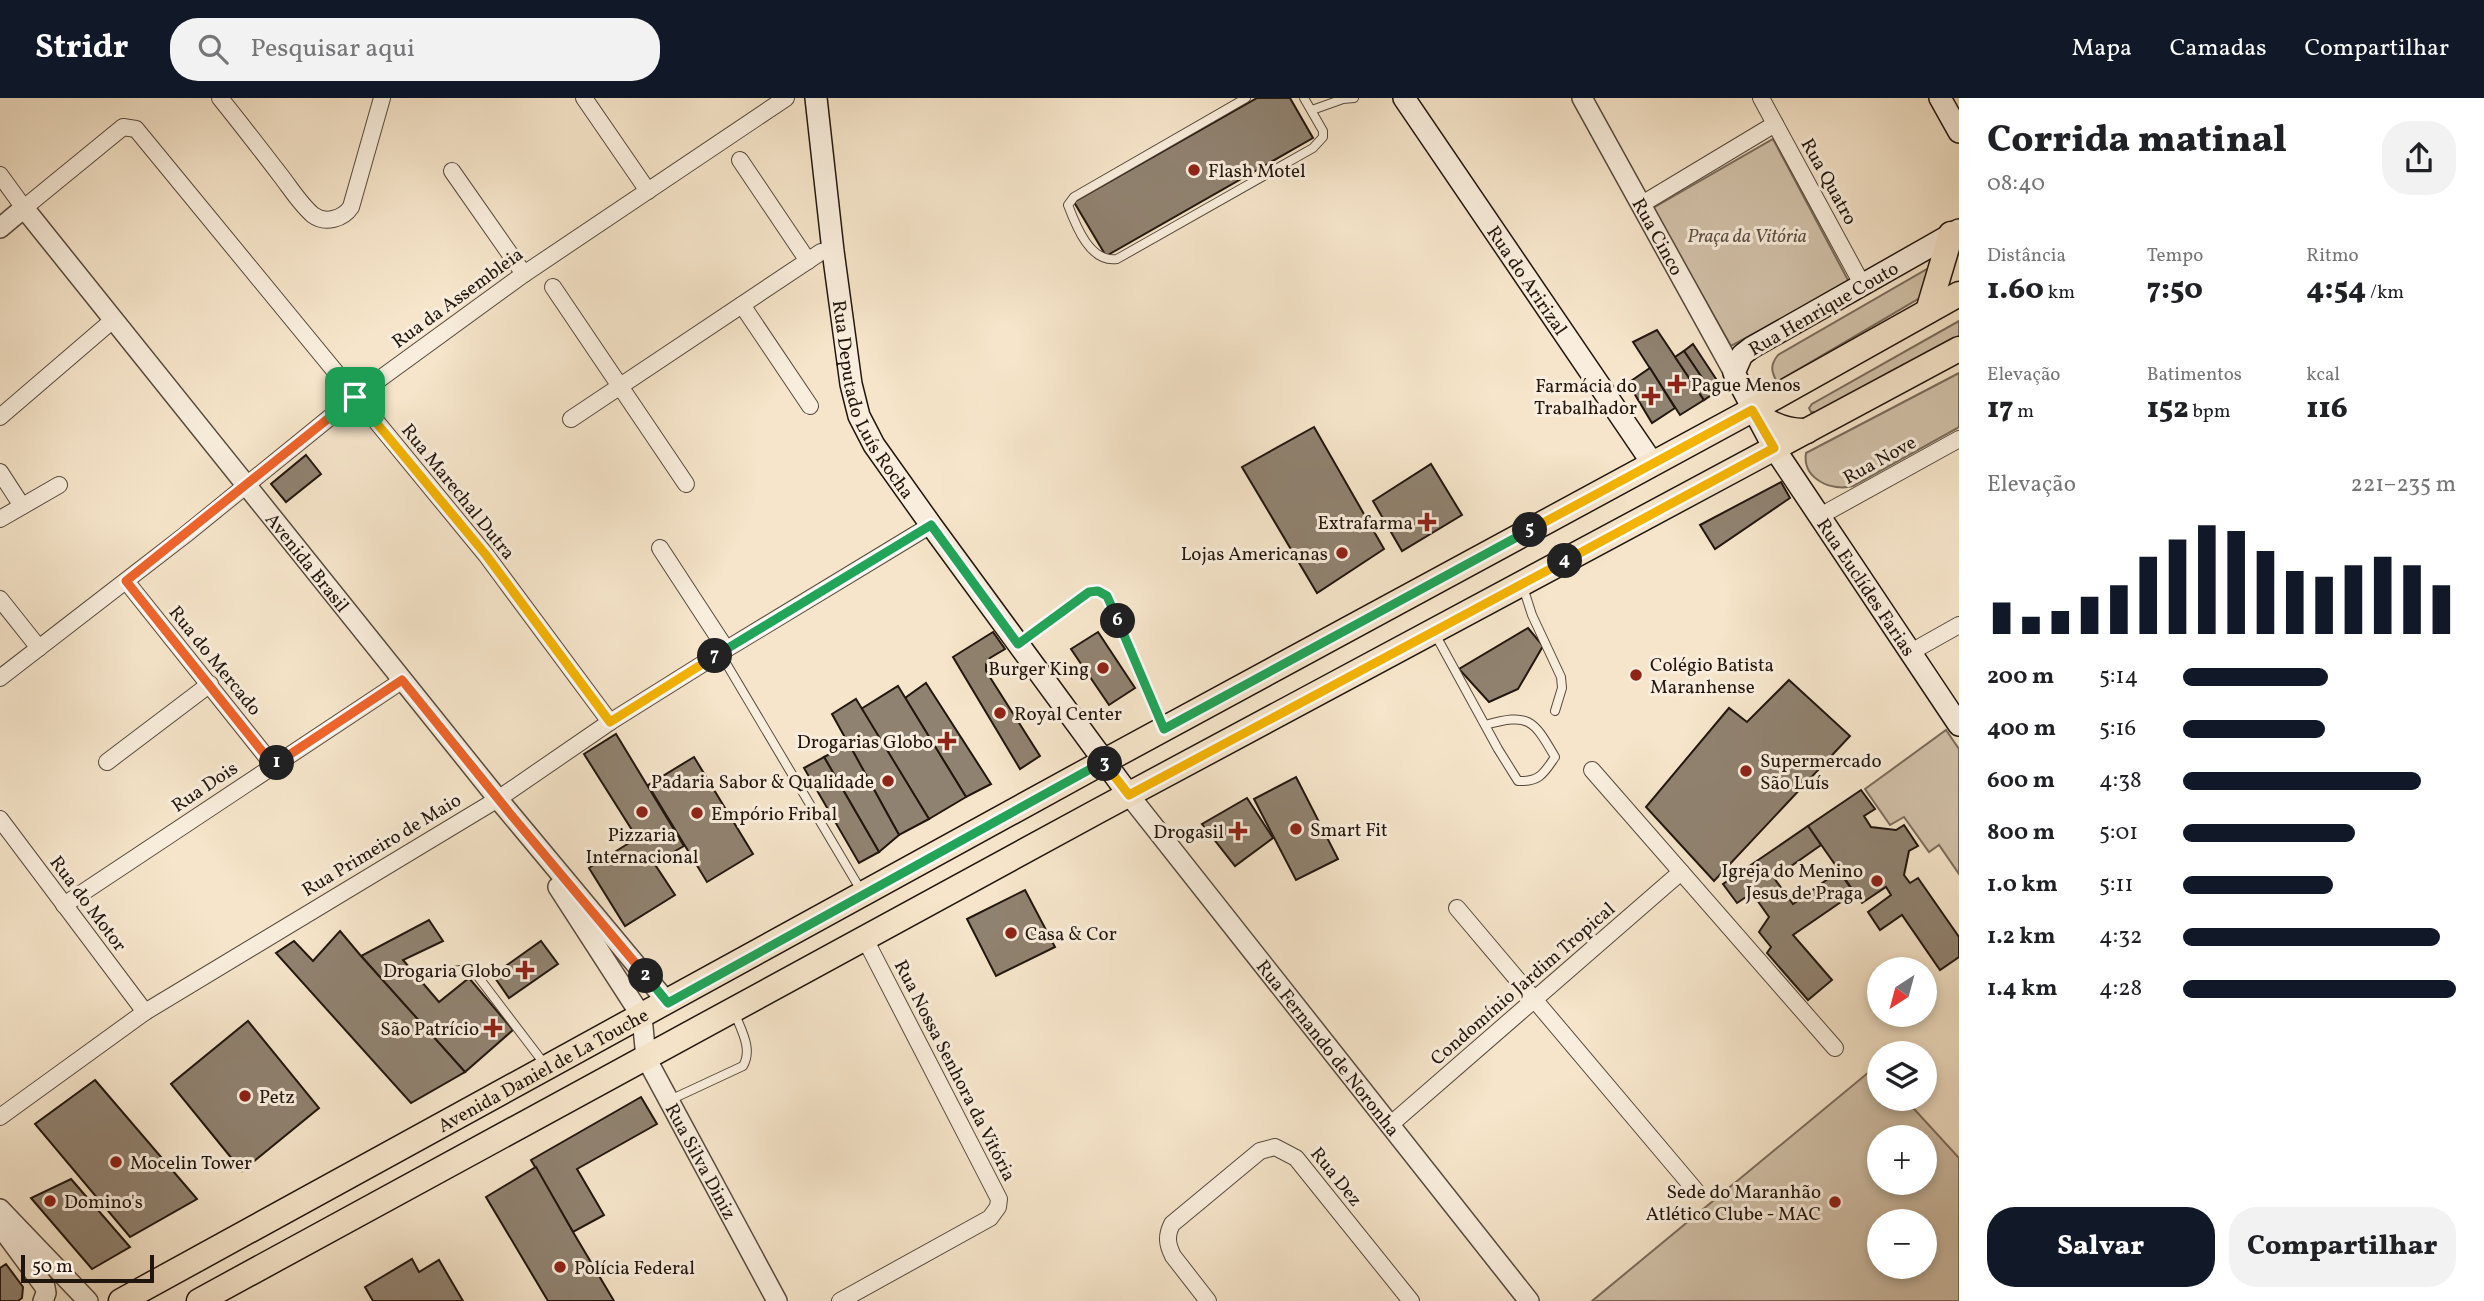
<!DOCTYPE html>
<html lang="pt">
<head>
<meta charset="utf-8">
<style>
  body { margin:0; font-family:Vollkorn,serif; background:#f2f2f2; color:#202124; height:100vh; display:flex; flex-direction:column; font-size:26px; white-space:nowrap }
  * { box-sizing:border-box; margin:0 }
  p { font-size:23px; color:#757577 }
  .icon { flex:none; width:38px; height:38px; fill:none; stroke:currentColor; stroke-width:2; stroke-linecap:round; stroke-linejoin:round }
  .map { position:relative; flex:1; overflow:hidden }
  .drawer { display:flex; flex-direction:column; background:#fff; width:525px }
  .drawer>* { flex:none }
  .needle { width:46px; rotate:216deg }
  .controls { position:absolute; left:1867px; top:859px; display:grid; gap:14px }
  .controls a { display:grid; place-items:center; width:70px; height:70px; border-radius:50%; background:#fff; box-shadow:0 4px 10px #0003; font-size:35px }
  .scale { position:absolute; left:21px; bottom:18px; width:133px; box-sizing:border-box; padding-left:7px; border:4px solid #21160e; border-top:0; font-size:19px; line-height:24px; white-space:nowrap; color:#21160e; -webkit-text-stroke:5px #f9eedd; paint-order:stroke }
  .pin { position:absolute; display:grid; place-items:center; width:60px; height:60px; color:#fff; margin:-30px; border-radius:14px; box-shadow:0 4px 10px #0006 }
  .km { position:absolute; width:35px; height:35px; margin:-18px; border-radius:50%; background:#222; color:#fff; font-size:19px; line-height:35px; text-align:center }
  .round { display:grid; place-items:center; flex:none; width:74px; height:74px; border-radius:28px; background:#f2f2f2 }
  .summary { display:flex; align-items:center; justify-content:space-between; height:119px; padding:0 28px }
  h1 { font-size:38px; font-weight:800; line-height:52px }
  .stats { display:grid; grid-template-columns:repeat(3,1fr); gap:10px; height:119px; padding:7px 28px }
  .stats div { display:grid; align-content:center }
  .stats b { font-size:30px; font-weight:800 }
  .stats small { font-size:19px; font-weight:400 }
  .stats p { font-size:19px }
  .chart { height:196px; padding:14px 28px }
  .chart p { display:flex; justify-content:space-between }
  .chart svg { width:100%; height:126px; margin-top:7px; stroke:#111827; stroke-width:6 }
  .cta { display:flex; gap:14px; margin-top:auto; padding:14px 28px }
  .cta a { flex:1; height:80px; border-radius:28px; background:#111827; color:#fff; font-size:28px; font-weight:800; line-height:80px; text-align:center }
  .cta a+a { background:#f2f2f2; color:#202124 }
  ul { padding:0 28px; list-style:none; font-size:23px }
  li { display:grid; grid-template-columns:112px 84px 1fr; align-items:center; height:52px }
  li i { height:18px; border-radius:9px; background:#111827 }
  header { display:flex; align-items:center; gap:42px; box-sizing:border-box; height:98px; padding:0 35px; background:#111827; color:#fff }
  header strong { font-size:33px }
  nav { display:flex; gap:38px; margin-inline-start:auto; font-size:24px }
  .search { width:490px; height:63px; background:#f2f2f2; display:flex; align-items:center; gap:18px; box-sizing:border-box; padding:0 24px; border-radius:28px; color:#757577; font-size:26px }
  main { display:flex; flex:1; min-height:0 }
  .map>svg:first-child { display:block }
</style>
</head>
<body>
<header>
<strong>Stridr</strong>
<div class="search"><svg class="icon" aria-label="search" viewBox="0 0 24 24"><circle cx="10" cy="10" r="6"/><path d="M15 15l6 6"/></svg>Pesquisar aqui</div>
<nav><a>Mapa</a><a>Camadas</a><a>Compartilhar</a></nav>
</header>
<main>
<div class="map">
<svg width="1959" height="1203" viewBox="0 0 1959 1203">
  <rect width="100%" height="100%" fill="#f6e5ca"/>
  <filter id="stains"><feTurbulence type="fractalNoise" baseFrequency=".00286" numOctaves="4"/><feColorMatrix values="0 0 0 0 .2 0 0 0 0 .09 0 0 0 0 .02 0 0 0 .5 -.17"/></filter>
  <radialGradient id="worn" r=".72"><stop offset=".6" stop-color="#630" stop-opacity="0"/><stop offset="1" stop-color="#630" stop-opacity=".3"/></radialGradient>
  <!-- green -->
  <g fill="#d2c2aa" stroke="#7a6c5c" stroke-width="2" fill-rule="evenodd">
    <polygon points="1773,41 1849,184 1731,248 1653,110"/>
    <path d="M1934 167 1923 198 1777 284C1771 273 1770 267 1778 257Z"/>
    <polygon points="1959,223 1959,238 1818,314 1811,314 1809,310 1812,306"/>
    <path d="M1959 275V329L1853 388C1832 394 1802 381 1806 355Z"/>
    <polygon points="1946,632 1959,651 1959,776 1939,747 1929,754 1904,719 1890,727 1865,691"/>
    <path d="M1875 969 1879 973 1880 1001H1905L1959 1060V1203H1592ZM1880 1040H1925V1085H1880ZM1880 1124H1925V1169H1880Z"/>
  </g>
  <!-- building -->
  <g fill="#908270" stroke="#21160e" stroke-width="2">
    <polygon points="1257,0 1290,0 1313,40 1106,158 1074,104"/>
    <polygon points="1657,232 1704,302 1680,317 1633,244"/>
    <polygon points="1693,246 1722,290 1713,296 1684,253"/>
    <polygon points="1684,253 1713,296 1704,302 1675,259"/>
    <polygon points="1650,270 1675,310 1652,325 1628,285"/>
    <polygon points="1314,329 1384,451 1317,495 1242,369"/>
    <polygon points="306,357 321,376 286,404 271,386"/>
    <polygon points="1431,366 1462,417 1402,453 1373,403"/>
    <polygon points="1781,384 1790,400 1715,451 1700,427"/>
    <polygon points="1528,530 1543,548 1518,591 1489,604 1459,571"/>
    <polygon points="993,534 1005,551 990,560 986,566 986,573 1040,658 1020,671 953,559"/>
    <polygon points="1098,534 1135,590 1109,607 1071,551"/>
    <polygon points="1789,582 1850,638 1714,783 1646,709 1729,610 1747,624"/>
    <polygon points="926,585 991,686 966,699 905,600"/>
    <polygon points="898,588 966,699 929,721 861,611"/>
    <polygon points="856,601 929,721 899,737 832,616"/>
    <polygon points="616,636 684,748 654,765 675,797 625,828 589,770 637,740 584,656"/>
    <polygon points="849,646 899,737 879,754 824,659"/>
    <polygon points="694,659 753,756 707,784 648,687"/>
    <polygon points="824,659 879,754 859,765 804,670"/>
    <polygon points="1296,679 1338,761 1296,782 1254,701"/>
    <polygon points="1861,692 1875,711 1864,718 1871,729 1896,732 1904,727 1918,748 1909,753 1904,777 1910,785 1918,780 1959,839 1959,859 1940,872 1902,817 1880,832 1868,814 1891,797 1886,789 1862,805 1808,728"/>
    <polygon points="1247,700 1273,740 1235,768 1202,726"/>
    <polygon points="1808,728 1821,747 1774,780 1793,806 1839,773 1854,795 1793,837 1832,882 1808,902 1767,855 1771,849 1759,834 1769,819 1752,795 1737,805 1723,786"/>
    <polygon points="1025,792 1055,849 996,878 967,821"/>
    <polygon points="429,822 443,843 403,862 439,904 469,880 513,932 465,974 361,858"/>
    <polygon points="340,833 361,858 465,974 411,1005 276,855 294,843 313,863"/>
    <polygon points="541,843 558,866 509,900 493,877"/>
    <polygon points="248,923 319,1010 242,1073 171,986"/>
    <polygon points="95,982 197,1101 130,1139 35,1026"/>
    <polygon points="641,999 657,1026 577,1071 604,1117 573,1134 531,1062"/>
    <polygon points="536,1069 573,1134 614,1203 548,1203 486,1099"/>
    <polygon points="71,1081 130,1149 92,1171 31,1100"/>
    <polygon points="412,1161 419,1174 439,1162 463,1203 373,1203 365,1189"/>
    <polygon points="6,1166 23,1189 22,1200 18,1203 0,1203 0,1170"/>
  </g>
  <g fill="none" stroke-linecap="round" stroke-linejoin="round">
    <defs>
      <g id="service">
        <path d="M1246 0 1074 99 1068 107C1076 128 1090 165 1117 161L1313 50 1323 39V33L1304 0"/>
        <polyline points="1312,12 1343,1 1354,0"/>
        <polyline points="1523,489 1532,517 1561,579 1562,590 1555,613"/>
        <path d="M1435 536 1498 651 1518 683C1540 684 1544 675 1555 659 1533 621 1529 615 1485 627"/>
        <polyline points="1018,546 1089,494 1098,493 1107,498 1163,628"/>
        <polyline points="720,555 862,794"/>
        <polyline points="447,874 467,871 476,876 546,968"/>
        <path d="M670 1002 743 968C753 951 741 932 735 916"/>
      </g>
      <g id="minor">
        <path d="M220 0C241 26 261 52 281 78 291 91 301 107 313 117 325 126 343 121 351 109L382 0"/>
        <polyline points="584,0 648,93"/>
        <polyline points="1761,0 1862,186"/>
        <polyline points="740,62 808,163"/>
        <polyline points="452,73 524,176"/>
        <polyline points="0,77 24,110 123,29 136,31 486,457 610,624"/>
        <polyline points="1642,106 1775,26"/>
        <polyline points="553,189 686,386"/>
        <polyline points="742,207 810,308"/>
        <polyline points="0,319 113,222"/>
        <polyline points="571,321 821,154 833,153"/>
        <polyline points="0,374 22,408"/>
        <polyline points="1820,418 1959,341"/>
        <polyline points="0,421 59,387"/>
        <polyline points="660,450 726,551"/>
        <polyline points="126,483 273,667"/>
        <polyline points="0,501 39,550"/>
        <polyline points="1911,554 1959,527"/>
        <polyline points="0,580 185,437 355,299 524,176 786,0"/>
        <polyline points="107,664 210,586"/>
        <polyline points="1592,672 1835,950"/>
        <polyline points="0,721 145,914"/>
        <polyline points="64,807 403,582"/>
        <polyline points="1457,810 1696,1093"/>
        <polyline points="0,1019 145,914 498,701 610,624 720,555 931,427"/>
        <polyline points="1390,1027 1681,774"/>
        <polyline points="840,1203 990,1120 998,1109 999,1101 865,841"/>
        <path d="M1208 1203 1173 1158C1167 1146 1166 1138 1172 1126L1260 1053 1275 1049 1296 1060 1411 1203"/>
      </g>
      <g id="tertiary">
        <path id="s1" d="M1582 0 1734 275"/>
        <path id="s2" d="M0 130 24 110 498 701 668 905"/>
        <path id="s3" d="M1129 697 1529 1203"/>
        <path id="s4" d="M558 789 642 919 646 960 777 1203"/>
        <polyline points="0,1111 88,1203"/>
        <polyline points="0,1128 45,1189 46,1195 43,1203"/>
      </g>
      <g id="secondary">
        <path id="s5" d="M816 0 833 153 851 286 859 318 874 347 931 427 1129 697"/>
        <path id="s6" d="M1404 0 1653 366"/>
        <polyline points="1940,0 1959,34"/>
        <path id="s7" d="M1959 132 1751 250 1742 257 1734 275 1774 350 1959 627"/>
      </g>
      <g id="primary">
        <polyline points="1928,213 1951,136"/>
        <path d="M1752 312C1768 326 1785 334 1807 333"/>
        <path id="s8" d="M121 1203 1103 664 1752 312 1959 196"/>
        <polyline points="199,1203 1098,713 1959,251"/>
      </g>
    </defs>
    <!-- service casing -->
    <use href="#service" stroke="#564a3d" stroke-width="10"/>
    <!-- minor casing -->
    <use href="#minor" stroke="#564a3d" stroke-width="18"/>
    <!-- tertiary casing -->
    <use href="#tertiary" stroke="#564a3d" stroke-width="22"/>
    <!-- secondary casing -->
    <use href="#secondary" stroke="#21160e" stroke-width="24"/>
    <!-- primary casing -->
    <use href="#primary" stroke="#21160e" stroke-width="27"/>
    <!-- service -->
    <use href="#service" stroke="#f9eedd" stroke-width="8"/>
    <!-- minor -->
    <use href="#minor" stroke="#f9eedd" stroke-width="16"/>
    <!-- tertiary -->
    <use href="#tertiary" stroke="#f9eedd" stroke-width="19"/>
    <!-- secondary -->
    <use href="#secondary" stroke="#f9eedd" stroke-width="21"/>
    <!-- primary -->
    <use href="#primary" stroke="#f6e5ca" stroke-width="24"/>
  </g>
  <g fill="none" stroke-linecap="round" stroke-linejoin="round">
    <defs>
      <polyline id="split-1" points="277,665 273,667 126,483 355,299"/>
      <polyline id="split-2" points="277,665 402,582 512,718 646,878"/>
      <polyline id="split-3" points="646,878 668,905 1103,664 1105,666"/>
      <polyline id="split-4" points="1105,666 1129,697 1565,463"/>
      <polyline id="split-5" points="1530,432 1752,312 1774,350 1565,463"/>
      <polyline id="split-6" points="1118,523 1164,631 1530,432"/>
      <polyline id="split-7" points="715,558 931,427 1018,546 1089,494 1098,493 1107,498 1118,523"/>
      <polyline id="split-8" points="355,299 486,457 610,624 715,558"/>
    </defs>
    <!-- split-1 casing -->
    <use href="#split-1" stroke="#fff" stroke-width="14"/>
    <!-- split-2 casing -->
    <use href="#split-2" stroke="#fff" stroke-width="14"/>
    <!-- split-3 casing -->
    <use href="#split-3" stroke="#fff" stroke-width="14"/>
    <!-- split-4 casing -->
    <use href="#split-4" stroke="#fff" stroke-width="14"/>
    <!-- split-5 casing -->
    <use href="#split-5" stroke="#fff" stroke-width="14"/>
    <!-- split-6 casing -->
    <use href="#split-6" stroke="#fff" stroke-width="14"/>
    <!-- split-7 casing -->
    <use href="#split-7" stroke="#fff" stroke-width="14"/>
    <!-- split-8 casing -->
    <use href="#split-8" stroke="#fff" stroke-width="14"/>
    <!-- split-1 -->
    <use href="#split-1" stroke="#f0652b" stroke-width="9"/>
    <!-- split-2 -->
    <use href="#split-2" stroke="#f0652b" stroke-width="9"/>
    <!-- split-3 -->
    <use href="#split-3" stroke="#22a559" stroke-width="9"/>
    <!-- split-4 -->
    <use href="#split-4" stroke="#f5b400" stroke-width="9"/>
    <!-- split-5 -->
    <use href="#split-5" stroke="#f5b400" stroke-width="9"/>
    <!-- split-6 -->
    <use href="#split-6" stroke="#22a559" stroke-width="9"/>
    <!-- split-7 -->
    <use href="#split-7" stroke="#22a559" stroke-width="9"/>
    <!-- split-8 -->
    <use href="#split-8" stroke="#f5b400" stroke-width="9"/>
  </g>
  <!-- markers -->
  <g fill="#8f2418" stroke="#f9eedd" stroke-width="2.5">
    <circle cx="1194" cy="72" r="7"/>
    <path d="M1673.5 275.5h7v7h7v7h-7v7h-7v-7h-7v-7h7z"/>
    <path d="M1647.5 287.5h7v7h7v7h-7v7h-7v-7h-7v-7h7z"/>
    <path d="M1423.5 413.5h7v7h7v7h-7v7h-7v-7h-7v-7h7z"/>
    <circle cx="1342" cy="455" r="7"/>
    <circle cx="1103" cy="570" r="7"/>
    <circle cx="1636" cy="577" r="7"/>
    <circle cx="1000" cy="615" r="7"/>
    <path d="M943.5 632.5h7v7h7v7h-7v7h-7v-7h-7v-7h7z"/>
    <circle cx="1746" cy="673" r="7"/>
    <circle cx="888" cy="683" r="7"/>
    <circle cx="642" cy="714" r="7"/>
    <circle cx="697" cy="715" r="7"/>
    <circle cx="1296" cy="731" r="7"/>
    <path d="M1234.5 722.5h7v7h7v7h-7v7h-7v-7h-7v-7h7z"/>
    <circle cx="1877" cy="783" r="7"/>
    <circle cx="1011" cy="835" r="7"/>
    <path d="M521.5 861.5h7v7h7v7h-7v7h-7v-7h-7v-7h7z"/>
    <path d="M489.5 919.5h7v7h7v7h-7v7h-7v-7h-7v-7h7z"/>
    <circle cx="245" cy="998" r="7"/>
    <circle cx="116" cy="1064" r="7"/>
    <circle cx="50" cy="1103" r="7"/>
    <circle cx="1835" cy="1104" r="7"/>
    <circle cx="560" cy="1169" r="7"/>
  </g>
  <g text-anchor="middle" stroke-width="6" stroke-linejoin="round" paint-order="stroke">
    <!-- poi labels -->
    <g font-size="19" fill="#21160e" stroke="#f9eedd" text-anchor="start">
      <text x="1208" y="79">Flash Motel</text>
      <text x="1691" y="293">Pague Menos</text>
      <text x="1637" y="294" text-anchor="end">Farmácia do<tspan x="1637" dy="22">Trabalhador</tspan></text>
      <text x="1413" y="431" text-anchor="end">Extrafarma</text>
      <text x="1328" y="462" text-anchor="end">Lojas Americanas</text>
      <text x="1650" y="573">Colégio Batista<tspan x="1650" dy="22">Maranhense</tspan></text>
      <text x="1089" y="577" text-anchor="end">Burger King</text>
      <text x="1014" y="622">Royal Center</text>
      <text x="933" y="650" text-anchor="end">Drogarias Globo</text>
      <text x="1760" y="669">Supermercado<tspan x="1760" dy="22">São Luís</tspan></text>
      <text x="874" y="690" text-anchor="end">Padaria Sabor &amp; Qualidade</text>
      <text x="711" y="722">Empório Fribal</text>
      <text x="1310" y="738">Smart Fit</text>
      <text x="1224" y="740" text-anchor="end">Drogasil</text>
      <text x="642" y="743" text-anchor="middle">Pizzaria<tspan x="642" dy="22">Internacional</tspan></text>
      <text x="1863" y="779" text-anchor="end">Igreja do Menino<tspan x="1863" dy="22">Jesus de Praga</tspan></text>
      <text x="1025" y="842">Casa &amp; Cor</text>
      <text x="511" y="879" text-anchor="end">Drogaria Globo</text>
      <text x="479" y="937" text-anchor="end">São Patrício</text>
      <text x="259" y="1005">Petz</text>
      <text x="130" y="1071">Mocelin Tower</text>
      <text x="1821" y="1100" text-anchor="end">Sede do Maranhão<tspan x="1821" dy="22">Atlético Clube - MAC</tspan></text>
      <text x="64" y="1110">Domino's</text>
      <text x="574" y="1176">Polícia Federal</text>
    </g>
    <!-- street labels -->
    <g font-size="19" fill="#21160e" stroke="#f9eedd">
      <text transform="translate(1830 83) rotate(61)" y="7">Rua Quatro</text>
      <text dy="7" stroke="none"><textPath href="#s1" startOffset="158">Rua Cinco</textPath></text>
      <text dy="7" stroke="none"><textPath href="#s6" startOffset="220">Rua do Aririzal</textPath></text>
      <text transform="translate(457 199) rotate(-36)" y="7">Rua da Assembleia</text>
      <text transform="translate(1823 210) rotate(-30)" y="7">Rua Henrique Couto</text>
      <text dy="7" stroke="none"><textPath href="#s5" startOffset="310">Rua Deputado Luís Rocha</textPath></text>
      <text transform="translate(1879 361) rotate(-29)" y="7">Rua Nove</text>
      <text transform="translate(459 393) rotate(51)" y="7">Rua Marechal Dutra</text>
      <text dy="7" stroke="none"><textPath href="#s2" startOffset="485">Avenida Brasil</textPath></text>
      <text dy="7" stroke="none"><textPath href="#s7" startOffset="522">Rua Euclídes Farias</textPath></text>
      <text transform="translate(216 562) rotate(51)" y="7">Rua do Mercado</text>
      <text transform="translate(204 688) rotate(-34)" y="7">Rua Dois</text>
      <text transform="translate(381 746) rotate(-31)" y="7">Rua Primeiro de Maio</text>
      <text transform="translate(89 805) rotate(53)" y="7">Rua do Motor</text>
      <text transform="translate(1522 885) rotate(-41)" y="7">Condomínio Jardim Tropical</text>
      <text dy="7" stroke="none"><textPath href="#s3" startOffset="322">Rua Fernando de Noronha</textPath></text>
      <text transform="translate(956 972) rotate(63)" y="7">Rua Nossa Senhora da Vitória</text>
      <text dy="7" stroke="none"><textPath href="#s8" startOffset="481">Avenida Daniel de La Touche</textPath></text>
      <text dy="7" stroke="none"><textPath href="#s4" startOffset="313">Rua Silva Diniz</textPath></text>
      <text transform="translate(1337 1078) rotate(51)" y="7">Rua Dez</text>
    </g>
    <!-- park labels -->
    <g font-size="19" font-style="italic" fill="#5f5245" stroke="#f9eedd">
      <text x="1747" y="144">Praça da Vitória</text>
    </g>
  </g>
  <rect width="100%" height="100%" filter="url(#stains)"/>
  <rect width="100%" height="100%" fill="url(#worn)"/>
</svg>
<div class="controls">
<a><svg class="needle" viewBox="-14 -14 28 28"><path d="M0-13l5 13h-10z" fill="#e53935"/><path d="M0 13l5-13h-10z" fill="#757577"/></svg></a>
<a><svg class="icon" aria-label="layers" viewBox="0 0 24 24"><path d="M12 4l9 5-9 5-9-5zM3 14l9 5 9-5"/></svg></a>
<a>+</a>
<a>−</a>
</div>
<div class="scale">50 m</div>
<div class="pin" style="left:355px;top:299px;background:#1e9e55"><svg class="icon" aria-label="arrive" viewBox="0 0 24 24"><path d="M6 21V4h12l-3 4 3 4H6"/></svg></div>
<b class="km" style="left:277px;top:665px">1</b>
<b class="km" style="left:646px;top:878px">2</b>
<b class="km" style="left:1105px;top:666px">3</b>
<b class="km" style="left:1565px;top:463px">4</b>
<b class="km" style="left:1530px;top:432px">5</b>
<b class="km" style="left:1118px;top:523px">6</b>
<b class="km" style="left:715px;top:558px">7</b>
</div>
<section class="drawer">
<div class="summary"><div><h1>Corrida matinal</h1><p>08:40</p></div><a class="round"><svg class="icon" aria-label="share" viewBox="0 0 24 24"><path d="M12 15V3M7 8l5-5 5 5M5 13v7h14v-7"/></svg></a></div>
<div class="stats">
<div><p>Distância</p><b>1.60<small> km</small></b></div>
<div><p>Tempo</p><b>7:50</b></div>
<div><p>Ritmo</p><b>4:54<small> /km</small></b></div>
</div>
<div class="stats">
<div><p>Elevação</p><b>17<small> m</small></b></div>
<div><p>Batimentos</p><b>152<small> bpm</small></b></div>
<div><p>kcal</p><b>116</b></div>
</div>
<div class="chart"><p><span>Elevação</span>221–235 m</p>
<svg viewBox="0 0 160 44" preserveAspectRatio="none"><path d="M5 44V33M15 44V38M25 44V36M35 44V31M45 44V27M55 44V17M65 44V11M75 44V6M85 44V8M95 44V15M105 44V22M115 44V24M125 44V20M135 44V17M145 44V20M155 44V27"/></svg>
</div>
<ul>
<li><b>200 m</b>5:14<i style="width:53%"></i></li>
<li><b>400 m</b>5:16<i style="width:52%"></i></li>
<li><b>600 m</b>4:38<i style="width:87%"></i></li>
<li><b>800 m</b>5:01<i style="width:63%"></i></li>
<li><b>1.0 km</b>5:11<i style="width:55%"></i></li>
<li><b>1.2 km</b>4:32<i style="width:94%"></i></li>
<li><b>1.4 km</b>4:28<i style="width:100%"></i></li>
</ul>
<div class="cta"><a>Salvar</a><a>Compartilhar</a></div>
</section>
</main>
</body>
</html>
